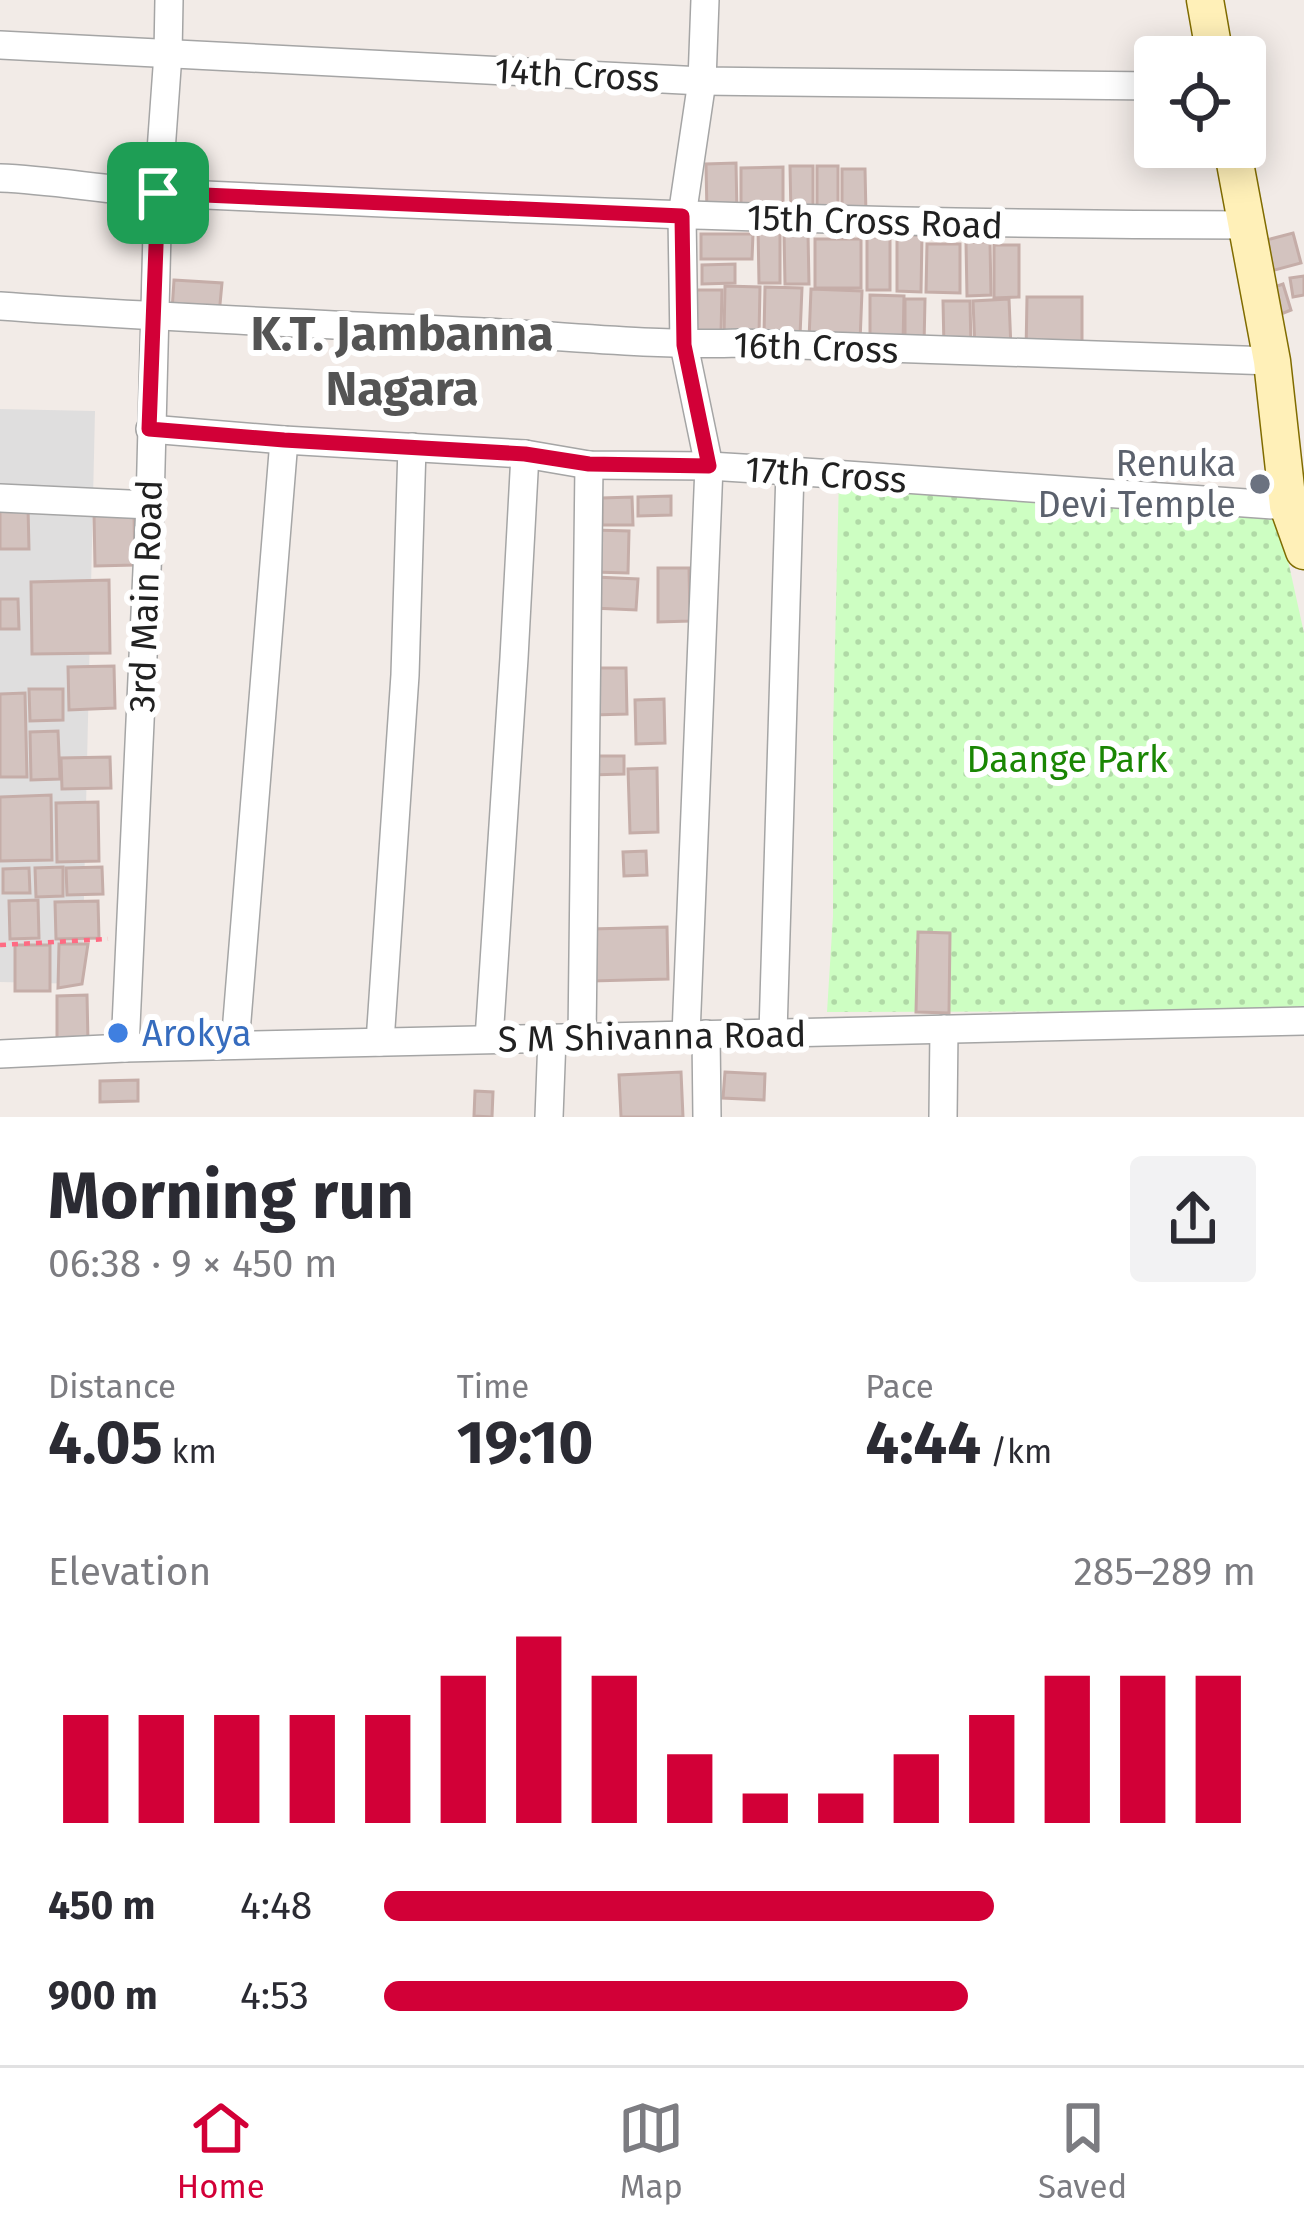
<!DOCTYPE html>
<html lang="en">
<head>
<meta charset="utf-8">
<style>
  body { margin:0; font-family:"Fira Sans",sans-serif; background:#f2f2f3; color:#2b2b33; height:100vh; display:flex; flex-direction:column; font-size:45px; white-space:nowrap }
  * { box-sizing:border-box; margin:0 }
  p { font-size:39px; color:#7c7c81 }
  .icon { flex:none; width:66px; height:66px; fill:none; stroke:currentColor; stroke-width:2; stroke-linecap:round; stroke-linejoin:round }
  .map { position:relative; height:1117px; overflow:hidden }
  .details { display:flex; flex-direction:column; background:#fff; flex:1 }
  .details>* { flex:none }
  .tools { position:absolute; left:1134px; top:36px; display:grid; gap:24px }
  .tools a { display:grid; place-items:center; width:132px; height:132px; border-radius:12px; background:#fff; box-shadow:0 6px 30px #0003; font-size:60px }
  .pin { position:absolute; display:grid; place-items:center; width:102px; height:102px; color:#fff; margin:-51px; border-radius:24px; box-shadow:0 6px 18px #0006 }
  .round { display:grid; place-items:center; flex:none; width:126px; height:126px; border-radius:12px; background:#f2f2f3 }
  .headline { display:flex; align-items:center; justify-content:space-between; height:204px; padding:0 48px }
  h1 { font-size:66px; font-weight:700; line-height:90px }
  .metrics { display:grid; grid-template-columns:repeat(3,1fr); gap:18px; height:204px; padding:12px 48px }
  .metrics div { display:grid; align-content:center }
  .metrics b { font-size:60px; font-weight:700 }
  .metrics small { font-size:33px; font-weight:400 }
  .metrics p { font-size:33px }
  .chart { height:336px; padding:24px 48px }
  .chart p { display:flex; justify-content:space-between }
  .chart svg { width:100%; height:216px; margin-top:12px; stroke:#d20037; stroke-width:6 }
  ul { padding:0 48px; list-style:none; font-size:39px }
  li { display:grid; grid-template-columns:192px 144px 1fr; align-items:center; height:90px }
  li i { height:30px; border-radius:15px; background:#d20037 }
  .tabs { display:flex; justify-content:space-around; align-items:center; height:168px; border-top:3px solid #e1e1e2; background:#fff; font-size:33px; color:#7c7c81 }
  .tabs a { display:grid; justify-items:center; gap:6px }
  .tabs .active { color:#d20037 }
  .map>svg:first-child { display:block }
</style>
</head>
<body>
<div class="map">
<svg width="1304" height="1117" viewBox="0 0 1304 1117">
  <defs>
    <pattern id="park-dots" width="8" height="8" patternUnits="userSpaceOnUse" patternTransform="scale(3)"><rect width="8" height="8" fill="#cdfec2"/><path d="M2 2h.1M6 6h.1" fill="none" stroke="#b0d9a6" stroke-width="1.8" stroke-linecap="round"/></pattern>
  </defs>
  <rect width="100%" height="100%" fill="#f2ebe7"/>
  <!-- residential -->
  <polygon fill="#dfdede" points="0,409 95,411 82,984 0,982"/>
  <!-- park -->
  <polygon fill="url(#park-dots)" points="839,476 1278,515 1304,633 1304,1011 827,1012 833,916 833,732"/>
  <!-- building -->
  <g fill="#d3c3bf" stroke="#c5ada8" stroke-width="3">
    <polygon points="736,163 737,214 707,214 706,164"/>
    <polygon points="790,166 813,166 813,214 791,215"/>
    <rect x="817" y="166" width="21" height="50"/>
    <polygon points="783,167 783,212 741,212 741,168"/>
    <polygon points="842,169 865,169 866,215 842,215"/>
    <polygon points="780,226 780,283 759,283 758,227"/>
    <polygon points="784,233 808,233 809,284 785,284"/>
    <polygon points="1293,233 1301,263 1267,272 1259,242"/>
    <polygon points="701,234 753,234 752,259 701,259"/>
    <polygon points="897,235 922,235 921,292 897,291"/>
    <rect x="867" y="237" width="23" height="53"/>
    <rect x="815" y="239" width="46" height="49"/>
    <polygon points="966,242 990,242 991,295 967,296"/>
    <polygon points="927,244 960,244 960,293 926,292"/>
    <polygon points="994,245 1019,245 1019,297 994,298"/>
    <polygon points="735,264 735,283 702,284 702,265"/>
    <polygon points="1304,276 1304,295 1293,297 1290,278"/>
    <polygon points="174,280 222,283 219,315 172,311"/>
    <polygon points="1283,284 1291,310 1281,314 1272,288"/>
    <polygon points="725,286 760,287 759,335 724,335"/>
    <polygon points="765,287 802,288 800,336 764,335"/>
    <polygon points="811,289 862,291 860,342 809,340"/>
    <polygon points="694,290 722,290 721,333 692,332"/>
    <polygon points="870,295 904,296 903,345 870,345"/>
    <polygon points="1027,297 1082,297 1082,353 1026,353"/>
    <polygon points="905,299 925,299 924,346 905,345"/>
    <polygon points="1009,299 1011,349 975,350 973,301"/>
    <polygon points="943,301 970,301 971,348 944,348"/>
    <polygon points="671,496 671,515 638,516 638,497"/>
    <polygon points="632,497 633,525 602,525 602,498"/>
    <polygon points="28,507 29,549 0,549 0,508"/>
    <polygon points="94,515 134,515 135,565 95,566"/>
    <polygon points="593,530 629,531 628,573 593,572"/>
    <polygon points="658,568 689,568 690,621 658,622"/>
    <polygon points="595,577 638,579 636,610 593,608"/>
    <polygon points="109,580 110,653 32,654 31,582"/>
    <polygon points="0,599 18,599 19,629 0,629"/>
    <polygon points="114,666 115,708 69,710 68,667"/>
    <polygon points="592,668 626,668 627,714 593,715"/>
    <polygon points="29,689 63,689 63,720 30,721"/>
    <polygon points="25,693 27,777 0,777 0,694"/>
    <polygon points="664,699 665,743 636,744 635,700"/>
    <polygon points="58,731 60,779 31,780 30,732"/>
    <polygon points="590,756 624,756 624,774 590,775"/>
    <polygon points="110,757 111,788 62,789 61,758"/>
    <polygon points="657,768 658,832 630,833 628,769"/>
    <polygon points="51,795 52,860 0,861 0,797"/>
    <polygon points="98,802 99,861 57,862 56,803"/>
    <polygon points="646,851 647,875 624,876 623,852"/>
    <polygon points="63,867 63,896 36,897 35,868"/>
    <polygon points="102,867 103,894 67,895 66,868"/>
    <polygon points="29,868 30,893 3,893 3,869"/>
    <polygon points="38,900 39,938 10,939 9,901"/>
    <polygon points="98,901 99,938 56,939 55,902"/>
    <polygon points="667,927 668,979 592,981 591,929"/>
    <polygon points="918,932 950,933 949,1013 916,1012"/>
    <polygon points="59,944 88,944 82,984 58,988"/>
    <rect x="15" y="945" width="35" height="46"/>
    <polygon points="87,995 88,1041 57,1041 57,996"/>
    <polygon points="681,1072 683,1117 621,1117 619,1075"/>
    <polygon points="725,1072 765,1074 764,1100 723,1098"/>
    <polygon points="138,1080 138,1101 100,1102 100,1081"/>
    <polygon points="475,1091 493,1092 492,1117 474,1116"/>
  </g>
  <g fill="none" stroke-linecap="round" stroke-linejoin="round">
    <defs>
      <g id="street">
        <polyline points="0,45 702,81 1155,86"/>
        <path d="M0 178C55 180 109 191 163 193 524 210 885 225 1247 225"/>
        <path d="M0 306C161 318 322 324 483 332 568 336 654 346 739 343L1272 361"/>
        <polyline points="150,429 284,440 525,454 589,465 709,466 790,471 1288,506 1304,509"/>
        <polyline points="0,498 150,505"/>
        <polyline points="773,1033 790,471"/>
        <polyline points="706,1034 707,1117"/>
        <polyline points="686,1035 709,466 684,345 682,216 702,81 705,0"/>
        <polyline points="582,1038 589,465"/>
        <polyline points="489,1039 514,658 525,454"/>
        <polyline points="380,1042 405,675 412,447"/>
        <polyline points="235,1045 284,440"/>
        <polyline points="125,1048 150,505 158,193 168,54 169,0"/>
        <polyline points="0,1054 125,1048 1304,1021"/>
        <polyline points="549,1117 552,1038"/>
        <polyline points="943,1117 944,1029"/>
      </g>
      <g id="secondary">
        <polyline points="1205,0 1215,57"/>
        <polyline points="1232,147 1272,361 1288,506 1304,551"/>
      </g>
    </defs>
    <!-- street casing -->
    <use href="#street" stroke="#a5a5a5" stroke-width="30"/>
    <!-- secondary casing -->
    <use href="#secondary" stroke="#806c00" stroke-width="39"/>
    <!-- path -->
    <polyline stroke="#ff6b83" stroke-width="4.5" stroke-dasharray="6 6" stroke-linecap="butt" points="0,945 108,939"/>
    <!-- street -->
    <use href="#street" stroke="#fff" stroke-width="27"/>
    <!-- secondary -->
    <use href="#secondary" stroke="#fff0b8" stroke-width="36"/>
  </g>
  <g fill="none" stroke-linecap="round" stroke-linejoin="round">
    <defs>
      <polygon id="route" points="158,193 682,216 684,345 709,466 589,464 525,454 284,440 149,429"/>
    </defs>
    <!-- route casing -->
    <use href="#route" stroke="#fff" stroke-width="24"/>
    <!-- route -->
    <use href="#route" stroke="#d20037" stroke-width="15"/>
  </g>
  <!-- markers -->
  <circle fill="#6b7280" stroke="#fff" stroke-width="4.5" cx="1260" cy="484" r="12"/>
  <circle fill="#3f7fe0" stroke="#fff" stroke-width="4.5" cx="118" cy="1033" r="12"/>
  <g text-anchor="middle" stroke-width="12" stroke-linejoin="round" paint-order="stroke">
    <!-- street labels -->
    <g font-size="36" fill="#212121" stroke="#fff">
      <text transform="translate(577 74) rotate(3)" y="13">14th Cross</text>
      <text transform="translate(875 221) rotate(2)" y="13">15th Cross Road</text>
      <text transform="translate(816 347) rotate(2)" y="13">16th Cross</text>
      <text transform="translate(826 474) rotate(4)" y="13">17th Cross</text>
      <text transform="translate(145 596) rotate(-88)" y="13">3rd Main Road</text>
      <text transform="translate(652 1036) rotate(-1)" y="13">S M Shivanna Road</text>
    </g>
    <!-- worship labels -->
    <g font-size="36" fill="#5b616d" stroke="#fff" text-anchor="end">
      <text x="1236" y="476">Renuka<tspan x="1236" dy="41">Devi Temple</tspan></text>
    </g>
    <!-- park labels -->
    <g font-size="36" fill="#1a8603" stroke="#fff">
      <text x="1067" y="772">Daange Park</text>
    </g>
    <!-- shop labels -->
    <g font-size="36" fill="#366cbe" stroke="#fff" text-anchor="start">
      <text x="142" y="1046">Arokya</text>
    </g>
    <!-- district labels -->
    <g font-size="48" font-weight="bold" fill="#545454" stroke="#fff">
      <text x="402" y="350">K.T. Jambanna<tspan x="402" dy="55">Nagara</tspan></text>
    </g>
  </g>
</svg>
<div class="tools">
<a><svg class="icon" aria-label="locate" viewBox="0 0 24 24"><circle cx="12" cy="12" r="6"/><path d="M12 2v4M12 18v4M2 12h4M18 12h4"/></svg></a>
</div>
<div class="pin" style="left:158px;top:193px;background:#1e9e55"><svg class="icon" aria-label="arrive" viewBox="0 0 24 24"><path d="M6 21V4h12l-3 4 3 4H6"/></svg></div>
</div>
<section class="details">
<div class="headline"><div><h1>Morning run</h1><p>06:38 · 9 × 450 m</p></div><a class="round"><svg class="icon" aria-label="share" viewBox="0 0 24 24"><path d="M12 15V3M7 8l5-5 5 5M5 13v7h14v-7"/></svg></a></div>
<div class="metrics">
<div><p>Distance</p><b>4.05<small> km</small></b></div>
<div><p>Time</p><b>19:10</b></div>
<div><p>Pace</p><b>4:44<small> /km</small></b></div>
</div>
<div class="chart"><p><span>Elevation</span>285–289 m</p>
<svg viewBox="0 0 160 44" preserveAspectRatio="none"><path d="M5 44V22M15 44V22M25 44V22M35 44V22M45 44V22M55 44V14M65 44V6M75 44V14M85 44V30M95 44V38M105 44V38M115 44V30M125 44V22M135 44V14M145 44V14M155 44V14"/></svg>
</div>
<ul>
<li><b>450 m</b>4:48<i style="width:70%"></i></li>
<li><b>900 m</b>4:53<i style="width:67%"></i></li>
</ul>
</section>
<nav class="tabs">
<a class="active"><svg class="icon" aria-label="home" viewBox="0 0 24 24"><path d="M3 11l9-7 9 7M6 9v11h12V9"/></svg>Home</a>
<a><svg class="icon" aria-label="map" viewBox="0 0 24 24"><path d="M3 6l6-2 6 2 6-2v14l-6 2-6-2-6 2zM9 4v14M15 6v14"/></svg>Map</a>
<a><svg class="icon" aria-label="saved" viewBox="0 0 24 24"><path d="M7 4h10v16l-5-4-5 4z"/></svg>Saved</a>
</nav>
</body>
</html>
